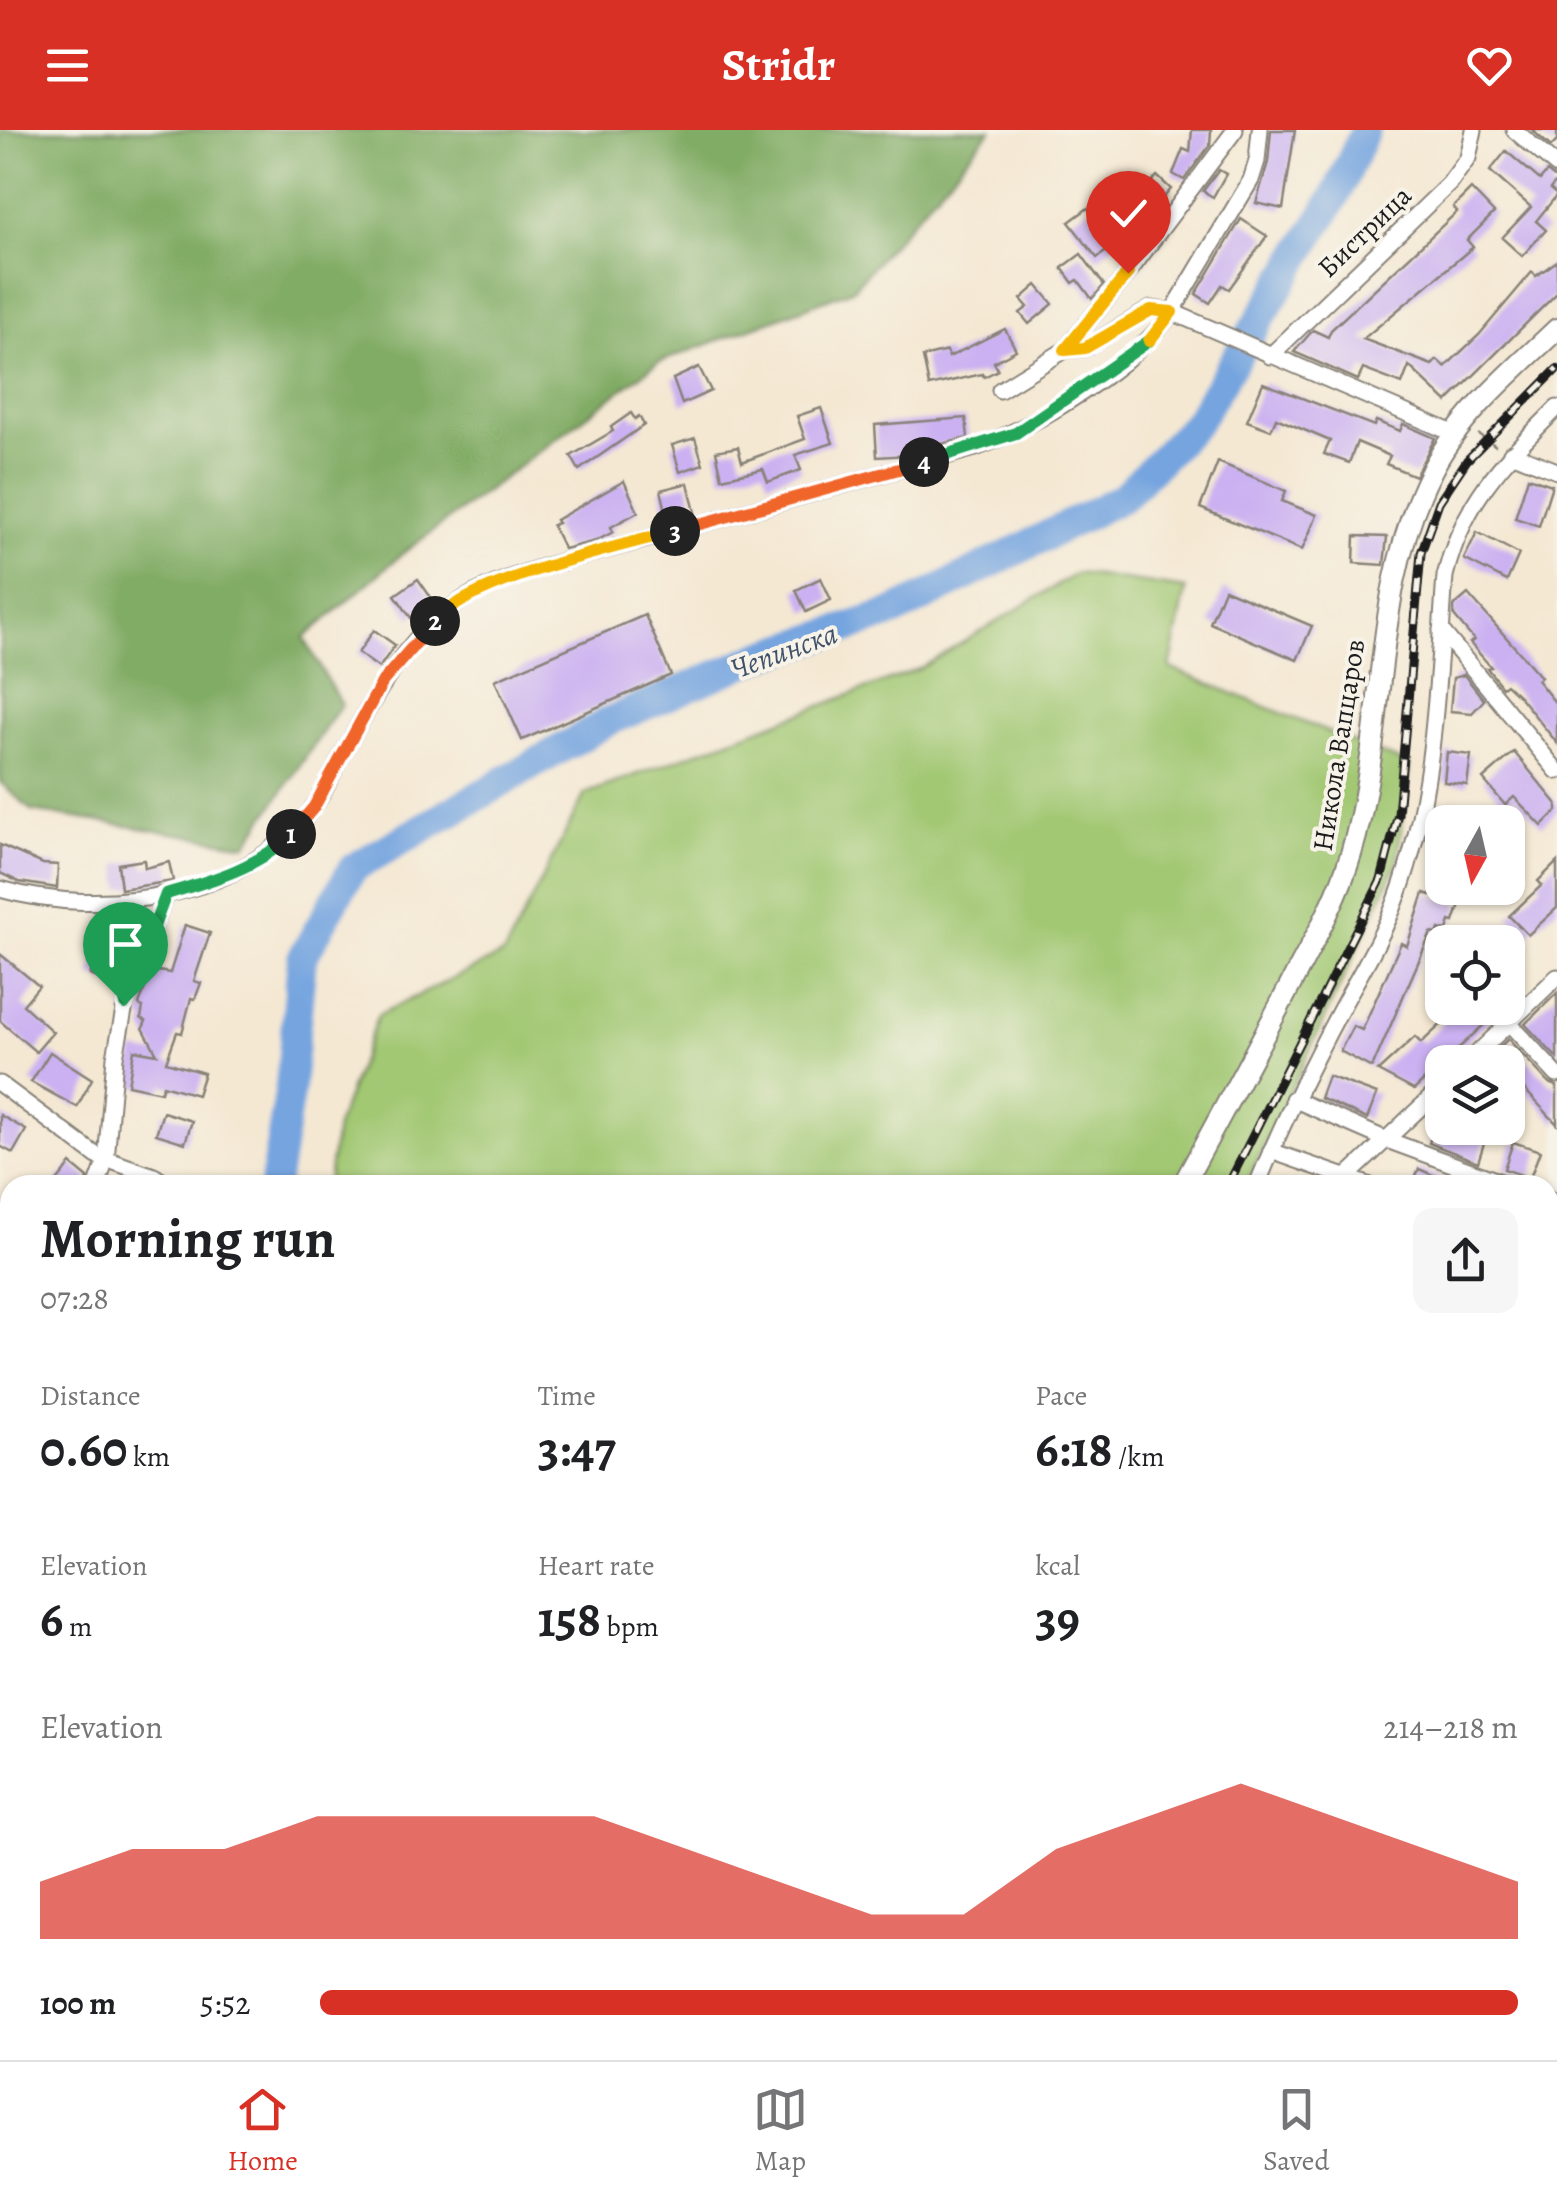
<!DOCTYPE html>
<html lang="en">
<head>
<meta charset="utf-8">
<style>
  body { margin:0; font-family:Alegreya,serif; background:#f6f6f6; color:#202124; height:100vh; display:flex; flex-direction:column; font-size:38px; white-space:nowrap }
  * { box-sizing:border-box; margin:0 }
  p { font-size:32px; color:#757577 }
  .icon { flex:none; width:55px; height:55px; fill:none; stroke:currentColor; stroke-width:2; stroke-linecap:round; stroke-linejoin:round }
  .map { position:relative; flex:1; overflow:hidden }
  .sheet { position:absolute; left:0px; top:1045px; width:1558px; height:885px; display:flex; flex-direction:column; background:#fff; border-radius:30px 30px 0 0; box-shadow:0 2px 8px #0004 }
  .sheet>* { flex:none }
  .needle { width:65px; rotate:188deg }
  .fabs { position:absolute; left:1425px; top:675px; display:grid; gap:20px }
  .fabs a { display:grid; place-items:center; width:100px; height:100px; border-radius:20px; background:#fff; box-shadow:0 2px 8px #0004; font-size:50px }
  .pin { position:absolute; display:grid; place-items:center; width:85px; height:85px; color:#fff; margin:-102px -42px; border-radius:50% 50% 50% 0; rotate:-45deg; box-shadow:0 0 10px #0007 }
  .pin .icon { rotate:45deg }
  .km { position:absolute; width:50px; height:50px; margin:-25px; border-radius:50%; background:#222; color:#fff; font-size:28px; line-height:50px; text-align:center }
  .round { display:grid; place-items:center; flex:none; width:105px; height:105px; border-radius:20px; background:#f6f6f6 }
  .head { display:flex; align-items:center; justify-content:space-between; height:170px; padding:0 40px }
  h1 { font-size:55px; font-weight:600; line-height:75px }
  .metrics { display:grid; grid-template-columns:repeat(3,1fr); gap:15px; height:170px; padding:10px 40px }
  .metrics div { display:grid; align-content:center }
  .metrics b { font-size:50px; font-weight:600 }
  .metrics small { font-size:28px; font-weight:400 }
  .metrics p { font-size:28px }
  .chart { height:280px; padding:20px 40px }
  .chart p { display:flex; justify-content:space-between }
  .chart svg { width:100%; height:180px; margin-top:10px; fill:#d93025; opacity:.7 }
  ul { padding:0 40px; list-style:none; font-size:32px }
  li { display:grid; grid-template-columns:160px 120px 1fr; align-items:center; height:75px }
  li i { height:25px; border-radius:12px; background:#d93025 }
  header { display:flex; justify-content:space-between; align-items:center; height:130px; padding:0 40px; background:#d93025; color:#fff; font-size:45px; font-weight:600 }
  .tab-bar { display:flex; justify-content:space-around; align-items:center; height:140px; border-top:2px solid #e0e0e0; background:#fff; font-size:28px; color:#757577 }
  .tab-bar a { display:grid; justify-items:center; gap:5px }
  .tab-bar .active { color:#d93025 }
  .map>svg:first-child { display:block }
</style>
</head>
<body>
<header><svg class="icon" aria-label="menu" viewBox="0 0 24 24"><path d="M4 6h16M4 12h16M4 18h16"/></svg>Stridr<svg class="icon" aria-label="heart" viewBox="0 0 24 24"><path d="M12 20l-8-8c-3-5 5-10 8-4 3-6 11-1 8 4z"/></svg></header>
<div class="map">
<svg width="1557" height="1930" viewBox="0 0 1557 1930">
  <rect width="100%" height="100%" fill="#f7f3e8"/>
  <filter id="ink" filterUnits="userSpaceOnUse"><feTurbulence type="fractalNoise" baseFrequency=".01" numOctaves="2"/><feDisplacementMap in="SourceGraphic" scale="20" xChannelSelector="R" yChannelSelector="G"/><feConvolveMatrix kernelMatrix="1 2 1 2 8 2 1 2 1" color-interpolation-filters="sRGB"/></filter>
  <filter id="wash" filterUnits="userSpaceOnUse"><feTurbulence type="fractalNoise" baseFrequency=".0048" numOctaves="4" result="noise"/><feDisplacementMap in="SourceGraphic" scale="40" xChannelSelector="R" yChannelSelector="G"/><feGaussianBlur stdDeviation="2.25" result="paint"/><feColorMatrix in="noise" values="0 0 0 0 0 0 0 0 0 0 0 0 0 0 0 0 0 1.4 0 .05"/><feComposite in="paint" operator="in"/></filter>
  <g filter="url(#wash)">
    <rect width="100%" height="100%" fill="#f4e8d3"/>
    <!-- green -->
    <g fill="#a2c873" stroke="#5f7248" stroke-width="2.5">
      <polygon points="1077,443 1186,459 1170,538 1409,635 1397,734 1246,1055 327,1055 336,997 378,885 504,824 585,664 919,539"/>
      <polygon points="10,1469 10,1920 810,1920 805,1930 0,1930 0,1477"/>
      <polygon points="1557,1651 1557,1736 1548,1744 1548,1673"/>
    </g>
    <!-- forest -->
    <polygon fill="#81ac65" stroke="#4e6440" stroke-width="2.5" points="0,0 991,0 852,160 657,233 402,424 304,508 341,575 246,715 32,681 0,652"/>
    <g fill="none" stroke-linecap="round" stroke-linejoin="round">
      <!-- river -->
      <g stroke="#75a4df" stroke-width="30">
        <polyline points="274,1055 290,957 302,828 353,738 609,591 761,526 893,483 1123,367 1196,293 1335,67 1365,0"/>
        <polyline points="0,1391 10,1386"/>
      </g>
    </g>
    <g id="blocks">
      <!-- building -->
      <g fill="#cbb1f1">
        <polygon points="1192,0 1211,0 1210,15 1184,50 1173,44 1183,19 1190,22"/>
        <polygon points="1271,0 1295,0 1283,79 1256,73 1268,32"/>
        <polygon points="1532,0 1557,0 1557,11 1551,17"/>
        <polygon points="1506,21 1540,50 1547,42 1557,50 1550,59 1557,65 1536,91 1546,100 1522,126 1502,108 1531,77 1490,41"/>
        <polygon points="1219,40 1226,44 1213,67 1203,61"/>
        <polygon points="1157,46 1171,59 1158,74 1144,61"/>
        <polygon points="1471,59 1494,83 1467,110 1473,117 1363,209 1432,235 1437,230 1445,237 1479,205 1532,142 1536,146 1557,131 1557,163 1447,272 1409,236 1402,254 1363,239 1358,250 1294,222 1313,200 1328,207 1331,200 1457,82 1453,77"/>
        <polygon points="1120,72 1139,97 1097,128 1069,92 1088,78 1097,90"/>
        <polygon points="1241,89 1267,106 1229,159 1222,155 1210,173 1196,164"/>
        <polygon points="1081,124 1104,155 1092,169 1078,150 1073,153 1062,138"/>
        <polygon points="1037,155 1053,174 1029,194 1020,183 1028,177 1021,169"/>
        <polygon points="1005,199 1016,220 994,232 998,240 984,247 982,244 929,256 923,227 947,221 949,227"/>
        <polygon points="699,237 711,261 682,274 673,249"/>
        <polygon points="1263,253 1374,296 1376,291 1400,301 1403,294 1435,308 1415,346 1386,334 1390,326 1357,312 1349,333 1324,324 1330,311 1276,288 1271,300 1247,291"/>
        <polygon points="821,278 833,313 795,325 801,340 768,352 763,339 722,348 716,321 738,317 742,332 805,309 797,286"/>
        <polygon points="631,283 635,289 639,286 644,295 579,340 571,326 613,301 611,297"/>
        <polygon points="966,288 968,308 914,320 914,323 909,325 877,327 875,295"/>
        <polygon points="695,308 703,334 680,342 672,315"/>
        <polygon points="1218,332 1286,361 1282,371 1317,385 1302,420 1200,378"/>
        <polygon points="1528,347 1552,355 1539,396 1515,388"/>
        <polygon points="624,351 638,382 611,397 613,402 596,411 564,419 552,395 558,393 556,390"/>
        <polygon points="688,353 695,382 668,389 661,360"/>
        <polygon points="1477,402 1519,424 1507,451 1464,429"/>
        <polygon points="1355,406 1387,407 1384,435 1354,433"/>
        <polygon points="821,448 831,470 806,482 796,460"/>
        <polygon points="418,449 434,472 411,488 395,465"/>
        <polygon points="1224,459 1312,496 1297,530 1210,493"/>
        <polygon points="1468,464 1541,547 1537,550 1557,575 1557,613 1519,566 1506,554 1502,557 1487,538 1491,537 1470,513 1474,510 1454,486 1454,476"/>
        <polygon points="645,485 671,545 522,610 495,550"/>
        <polygon points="374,500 395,515 379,538 358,523"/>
        <polygon points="1464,545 1484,570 1472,583 1450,581 1453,548"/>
        <polygon points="1447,622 1471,625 1467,655 1444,652"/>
        <polygon points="1514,622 1557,674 1557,681 1542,696 1514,667 1505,675 1483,649"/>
        <polygon points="0,715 43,734 58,735 57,758 19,752 0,743"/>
        <polygon points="144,730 145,738 169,732 173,751 121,759 118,734"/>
        <polygon points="1557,732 1557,778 1528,805 1509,786 1542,755 1538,751"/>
        <polygon points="1424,763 1460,774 1454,792 1450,791 1447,801 1439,799 1437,804 1431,803 1372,938 1340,921 1353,896 1362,900 1401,813 1407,816"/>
        <polygon points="135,780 134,806 106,807 105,785 125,784 124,781"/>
        <polygon points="185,795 210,803 194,851 201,853 195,869 191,868 182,903 177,902 166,932 204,943 197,965 163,955 161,962 128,955 134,920 157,924 143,898 146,891 141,888 143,877 139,875 151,840 170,843"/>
        <polygon points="100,819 126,829 116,855 90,845"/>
        <polygon points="0,824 39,856 23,875 53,902 36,922 0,891"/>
        <polygon points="1557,863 1557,928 1525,894"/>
        <polygon points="1459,878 1479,878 1490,889 1414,960 1378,941 1415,907 1421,913"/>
        <polygon points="1508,909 1549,953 1557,956 1557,994 1514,948 1508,954 1508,932 1484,932"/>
        <polygon points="50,922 92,949 77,977 31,952"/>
        <polygon points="1328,946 1377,964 1367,989 1320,968"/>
        <polygon points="163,982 192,991 185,1013 156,1004"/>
        <polygon points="0,985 26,1000 13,1023 0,1016"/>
        <polygon points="1434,998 1461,998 1486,1007 1478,1032 1429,1013"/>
        <polygon points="1513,1012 1540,1021 1530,1048 1504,1039"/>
        <polygon points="71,1034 88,1048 86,1055 54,1055"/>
        <polygon points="1419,1039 1456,1055 1412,1055"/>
      </g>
    </g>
  </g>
  <g filter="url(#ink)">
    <use href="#blocks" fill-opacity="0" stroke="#888278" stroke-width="2.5"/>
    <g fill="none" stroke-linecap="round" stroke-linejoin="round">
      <defs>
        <g id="minor">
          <polyline points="1235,0 1128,143 1065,220 1085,218 1151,179 1172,182 1251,50 1257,31 1260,0"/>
          <polyline points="1514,0 1557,36"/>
          <polyline points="1270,226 1449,54 1468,28 1474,0"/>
          <polyline points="1000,260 1065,220"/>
          <polyline points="1511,323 1557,341"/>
          <polyline points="1441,500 1557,641"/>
          <path d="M0 759C102 788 246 769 312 679 323 665 330 648 338 633 373 570 407 499 473 464 521 439 600 422 654 407 761 377 868 348 975 318 1037 296 1134 236 1172 182L1455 304"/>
          <polyline points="1509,893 1557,945"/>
          <polyline points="1468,932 1557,847"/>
          <polyline points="0,954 97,1026 154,1046 168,1055"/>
          <polyline points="1293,969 1387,1010 1509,1055"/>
          <polyline points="1271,1021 1368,1055"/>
          <polyline points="97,1055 106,1030 115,927 125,875 166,764"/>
          <path d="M1257 1055C1282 993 1311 935 1342 877 1361 842 1383 806 1397 768 1435 666 1437 554 1445 446 1464 369 1503 332 1557 278"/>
          <polyline points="1338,1055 1442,957"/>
          <polyline points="1548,1069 1557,1073"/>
          <polyline points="0,1170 10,1159"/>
          <polyline points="0,1339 10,1336"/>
          <polyline points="1548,1819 1557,1792"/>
          <polyline points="816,1930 821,1920"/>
          <polyline points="1151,1930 1155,1920"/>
          <polyline points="1500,1930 1505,1920"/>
        </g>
        <g id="tertiary">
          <path d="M1183 1055C1220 986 1258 918 1294 848 1315 808 1338 768 1351 724 1389 597 1369 463 1432 340 1460 285 1513 241 1557 199"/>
          <polyline points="1548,1647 1557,1625"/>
          <polyline points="564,1930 577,1920"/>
          <polyline points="1427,1930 1431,1920"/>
        </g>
      </defs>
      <!-- minor casing -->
      <use href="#minor" stroke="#888278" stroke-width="19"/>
      <!-- tertiary casing -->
      <use href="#tertiary" stroke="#888278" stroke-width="24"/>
      <!-- path -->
      <g stroke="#888278" stroke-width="2.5" stroke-dasharray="8 8" stroke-linecap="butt">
        <polyline points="1478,304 1496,316"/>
        <polyline points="1548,1567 1557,1545"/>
        <polyline points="0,1781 10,1761"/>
        <polyline points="385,1920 390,1930"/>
        <polyline points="1392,1930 1396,1920"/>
        <polyline points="1458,1930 1462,1920"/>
      </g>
      <!-- minor -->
      <use href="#minor" stroke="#fff" stroke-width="15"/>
      <!-- tertiary -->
      <use href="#tertiary" stroke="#fff" stroke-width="20"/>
      <defs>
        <g id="rail">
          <polyline points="1228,1055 1381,750 1398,684 1421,423 1439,372 1467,330 1557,239"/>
          <polyline points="780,1930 785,1920"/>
        </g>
      </defs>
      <!-- rail casing -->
      <use href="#rail" stroke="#1c1c1c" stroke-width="9"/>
      <!-- rail -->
      <use href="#rail" stroke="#f7f3e8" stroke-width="5" stroke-dasharray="15" stroke-linecap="butt"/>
    </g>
  </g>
  <g fill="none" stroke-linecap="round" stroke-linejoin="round" filter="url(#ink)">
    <defs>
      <path id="split-1" d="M125 874 166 764C207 752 261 737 291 704"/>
      <polyline id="split-2" points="291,704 314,677 383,551 435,491"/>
      <path id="split-3" d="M435 491C475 448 616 418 675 401"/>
      <polyline id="split-4" points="675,401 924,332"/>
      <polyline id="split-5" points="924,332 1016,303 1149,211"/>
      <polyline id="split-6" points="1128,143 1065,220 1085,218 1151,180 1172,182 1149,211"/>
    </defs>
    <!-- split-1 casing -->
    <use href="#split-1" stroke="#fff" stroke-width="20"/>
    <!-- split-2 casing -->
    <use href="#split-2" stroke="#fff" stroke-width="20"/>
    <!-- split-3 casing -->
    <use href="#split-3" stroke="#fff" stroke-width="20"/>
    <!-- split-4 casing -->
    <use href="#split-4" stroke="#fff" stroke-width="20"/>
    <!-- split-5 casing -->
    <use href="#split-5" stroke="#fff" stroke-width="20"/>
    <!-- split-6 casing -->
    <use href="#split-6" stroke="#fff" stroke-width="20"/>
    <!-- split-1 -->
    <use href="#split-1" stroke="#22a559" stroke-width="12"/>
    <!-- split-2 -->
    <use href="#split-2" stroke="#f0652b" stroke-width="12"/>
    <!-- split-3 -->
    <use href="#split-3" stroke="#f5b400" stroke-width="12"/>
    <!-- split-4 -->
    <use href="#split-4" stroke="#f0652b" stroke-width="12"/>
    <!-- split-5 -->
    <use href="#split-5" stroke="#22a559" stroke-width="12"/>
    <!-- split-6 -->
    <use href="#split-6" stroke="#f5b400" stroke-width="12"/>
  </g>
  <g text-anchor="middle" stroke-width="8" stroke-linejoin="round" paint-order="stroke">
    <!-- street labels -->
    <g font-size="28" fill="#1c1c1c" stroke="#f7f3e8">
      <text transform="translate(1364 101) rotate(-44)" y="10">Бистрица</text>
      <text transform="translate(1338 615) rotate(-81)" y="10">Никола Вапцаров</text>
    </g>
    <!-- water labels -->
    <g font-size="30" font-style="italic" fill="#40526a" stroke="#f7f3e8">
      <text transform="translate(784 521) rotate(-20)" y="10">Чепинска</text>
    </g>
  </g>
</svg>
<div class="fabs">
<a><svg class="needle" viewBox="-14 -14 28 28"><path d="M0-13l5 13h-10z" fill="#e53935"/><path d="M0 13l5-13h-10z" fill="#757577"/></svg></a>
<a><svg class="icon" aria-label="locate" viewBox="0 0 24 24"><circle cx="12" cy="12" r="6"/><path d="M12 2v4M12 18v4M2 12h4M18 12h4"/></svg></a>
<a><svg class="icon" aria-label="layers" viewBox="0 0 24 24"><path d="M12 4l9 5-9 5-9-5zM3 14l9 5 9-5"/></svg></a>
</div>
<div class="pin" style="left:125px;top:874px;background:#1e9e55"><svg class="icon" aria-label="arrive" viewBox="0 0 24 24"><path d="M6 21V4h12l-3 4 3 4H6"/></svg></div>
<div class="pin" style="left:1128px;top:143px;background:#d93025"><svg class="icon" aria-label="check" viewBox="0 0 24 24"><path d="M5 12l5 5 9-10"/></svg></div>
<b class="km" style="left:291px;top:704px">1</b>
<b class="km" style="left:435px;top:491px">2</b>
<b class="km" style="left:675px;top:401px">3</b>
<b class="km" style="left:924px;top:332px">4</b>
<section class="sheet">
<div class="head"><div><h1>Morning run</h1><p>07:28</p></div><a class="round"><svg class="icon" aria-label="share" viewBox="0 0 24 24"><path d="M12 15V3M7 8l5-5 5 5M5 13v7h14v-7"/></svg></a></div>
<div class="metrics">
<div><p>Distance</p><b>0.60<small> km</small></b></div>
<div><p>Time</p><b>3:47</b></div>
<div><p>Pace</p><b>6:18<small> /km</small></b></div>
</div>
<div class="metrics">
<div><p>Elevation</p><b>6<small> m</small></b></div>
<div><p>Heart rate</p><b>158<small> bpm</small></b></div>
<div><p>kcal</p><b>39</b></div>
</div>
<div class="chart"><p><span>Elevation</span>214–218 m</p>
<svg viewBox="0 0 160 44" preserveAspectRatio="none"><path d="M0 44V30L10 22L20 22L30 14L40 14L50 14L60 14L70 22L80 30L90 38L100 38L110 22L120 14L130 6L140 14L150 22L160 30V44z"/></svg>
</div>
<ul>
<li><b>100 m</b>5:52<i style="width:100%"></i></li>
</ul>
</section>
</div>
<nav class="tab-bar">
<a class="active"><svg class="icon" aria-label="home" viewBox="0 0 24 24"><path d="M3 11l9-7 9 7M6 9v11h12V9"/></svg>Home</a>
<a><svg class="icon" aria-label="map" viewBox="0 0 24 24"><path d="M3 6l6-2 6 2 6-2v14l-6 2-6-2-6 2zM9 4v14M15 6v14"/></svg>Map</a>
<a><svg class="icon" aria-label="saved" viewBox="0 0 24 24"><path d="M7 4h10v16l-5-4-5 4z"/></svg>Saved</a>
</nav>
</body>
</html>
